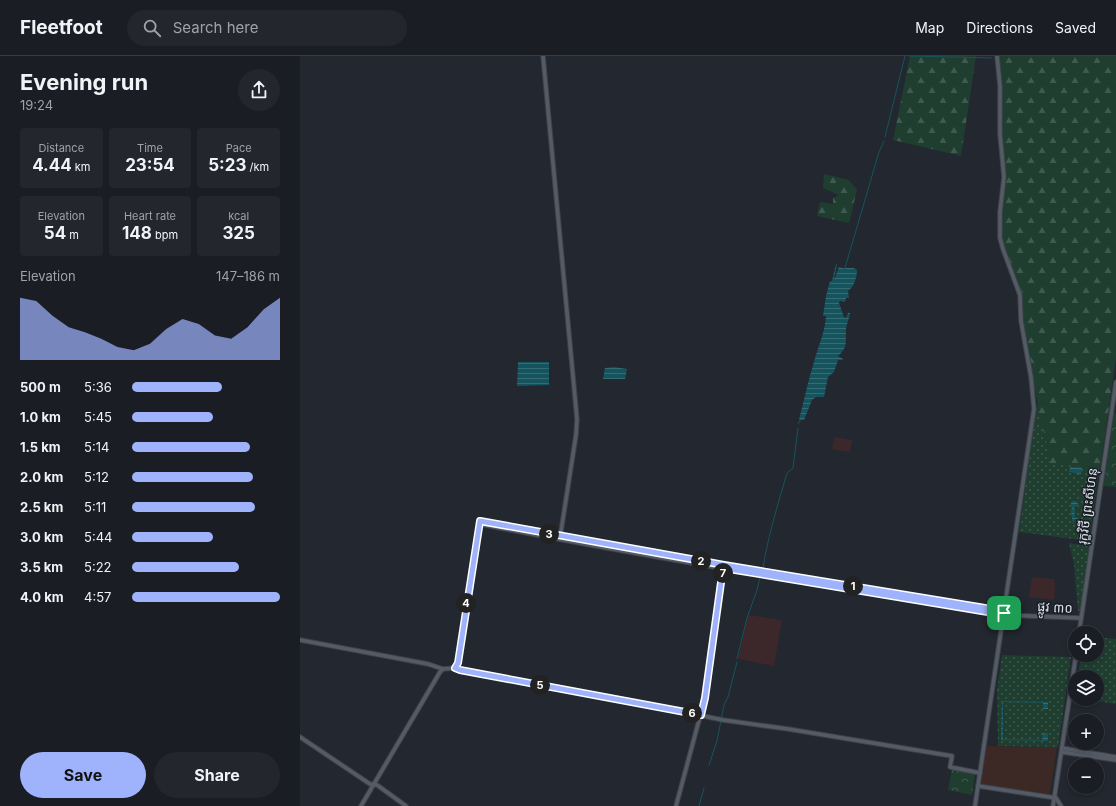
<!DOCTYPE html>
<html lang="en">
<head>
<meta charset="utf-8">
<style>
  body { margin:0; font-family:Inter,"Noto Sans Khmer",sans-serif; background:#23262c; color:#f1f3f6; height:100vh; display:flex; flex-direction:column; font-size:15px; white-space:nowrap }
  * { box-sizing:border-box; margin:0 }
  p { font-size:13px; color:#9fa2a6 }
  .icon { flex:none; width:22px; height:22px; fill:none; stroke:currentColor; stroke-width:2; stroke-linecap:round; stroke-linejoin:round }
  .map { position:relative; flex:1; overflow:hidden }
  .drawer { display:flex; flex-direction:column; background:#1a1d24; width:300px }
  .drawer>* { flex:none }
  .buttons { position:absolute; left:768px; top:570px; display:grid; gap:8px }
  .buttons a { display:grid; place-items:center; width:36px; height:36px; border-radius:50%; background:#1a1d24; box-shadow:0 2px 6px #0003,0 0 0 1px #383b41; font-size:20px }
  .pin { position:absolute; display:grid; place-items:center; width:34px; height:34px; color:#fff; margin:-17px; border-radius:8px; box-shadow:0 2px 6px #0006 }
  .km { position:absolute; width:20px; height:20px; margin:-10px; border-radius:50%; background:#222; color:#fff; font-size:11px; line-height:20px; text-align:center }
  .round { display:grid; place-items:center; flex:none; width:42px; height:42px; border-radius:21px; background:#23262c }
  .headline { display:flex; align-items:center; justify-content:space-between; height:68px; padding:0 20px }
  h1 { font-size:22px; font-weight:700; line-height:30px }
  .metrics { display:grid; grid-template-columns:repeat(3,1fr); gap:6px; height:68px; padding:4px 20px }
  .metrics div { display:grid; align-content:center; border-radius:4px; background:#23262c; text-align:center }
  .metrics b { font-size:17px; font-weight:700 }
  .metrics small { font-size:11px; font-weight:400 }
  .metrics p { font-size:11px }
  .chart { height:112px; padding:8px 20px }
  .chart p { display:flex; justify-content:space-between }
  .chart svg { width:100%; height:72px; margin-top:4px; fill:#9fb3fd; opacity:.7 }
  .primary-button { display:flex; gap:8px; margin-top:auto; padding:8px 20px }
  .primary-button a { flex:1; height:46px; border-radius:24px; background:#9fb3fd; color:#111; font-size:16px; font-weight:700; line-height:46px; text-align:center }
  .primary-button a+a { background:#23262c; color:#f1f3f6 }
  ul { padding:0 20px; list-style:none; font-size:13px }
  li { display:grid; grid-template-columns:64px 48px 1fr; align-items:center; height:30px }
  li i { height:10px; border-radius:5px; background:#9fb3fd }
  header { display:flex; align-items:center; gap:24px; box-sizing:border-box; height:56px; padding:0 20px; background:#1a1d24; border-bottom:1px solid #383b41 }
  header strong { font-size:19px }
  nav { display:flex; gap:22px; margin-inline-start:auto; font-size:14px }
  .search { width:280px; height:36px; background:#23262c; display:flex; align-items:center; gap:10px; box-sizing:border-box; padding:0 14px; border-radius:22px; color:#9fa2a6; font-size:15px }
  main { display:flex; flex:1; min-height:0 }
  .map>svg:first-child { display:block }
</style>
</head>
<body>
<header>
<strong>Fleetfoot</strong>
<div class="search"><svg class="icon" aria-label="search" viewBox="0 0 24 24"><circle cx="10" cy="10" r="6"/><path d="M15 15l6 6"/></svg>Search here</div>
<nav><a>Map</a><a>Directions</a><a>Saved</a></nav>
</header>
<main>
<section class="drawer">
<div class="headline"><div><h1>Evening run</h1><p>19:24</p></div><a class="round"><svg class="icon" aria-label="share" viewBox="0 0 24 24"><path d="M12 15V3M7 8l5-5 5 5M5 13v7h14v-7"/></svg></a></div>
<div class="metrics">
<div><p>Distance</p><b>4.44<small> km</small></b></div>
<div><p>Time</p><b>23:54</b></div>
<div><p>Pace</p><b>5:23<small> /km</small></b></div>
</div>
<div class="metrics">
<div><p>Elevation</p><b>54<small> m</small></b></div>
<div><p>Heart rate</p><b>148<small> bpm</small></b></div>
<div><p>kcal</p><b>325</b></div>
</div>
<div class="chart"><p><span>Elevation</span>147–186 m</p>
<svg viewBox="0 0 160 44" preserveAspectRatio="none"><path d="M0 44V6L10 8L20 17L30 24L40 27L50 31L60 36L70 38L80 34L90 25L100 19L110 22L120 29L130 31L140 24L150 13L160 6V44z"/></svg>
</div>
<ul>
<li><b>500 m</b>5:36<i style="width:61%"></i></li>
<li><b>1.0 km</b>5:45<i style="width:55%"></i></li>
<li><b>1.5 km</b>5:14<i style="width:80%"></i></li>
<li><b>2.0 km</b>5:12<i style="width:82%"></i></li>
<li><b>2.5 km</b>5:11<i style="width:83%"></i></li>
<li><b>3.0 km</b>5:44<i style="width:55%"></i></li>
<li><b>3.5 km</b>5:22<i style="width:72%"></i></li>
<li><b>4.0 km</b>4:57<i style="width:100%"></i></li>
</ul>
<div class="primary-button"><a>Save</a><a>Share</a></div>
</section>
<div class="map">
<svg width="816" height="750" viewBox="0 0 816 750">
  <defs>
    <pattern id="grass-dots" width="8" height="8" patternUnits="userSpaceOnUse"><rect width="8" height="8" fill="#1f3e30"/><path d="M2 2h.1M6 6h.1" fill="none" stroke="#3f5a4e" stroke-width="1.8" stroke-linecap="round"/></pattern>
    <pattern id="forest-firs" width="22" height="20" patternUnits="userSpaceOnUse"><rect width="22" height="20" fill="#1f3e30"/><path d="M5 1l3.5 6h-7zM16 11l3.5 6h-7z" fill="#3f5a4e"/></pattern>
    <pattern id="park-crowns" width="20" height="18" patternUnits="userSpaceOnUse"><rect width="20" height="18" fill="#1f3e30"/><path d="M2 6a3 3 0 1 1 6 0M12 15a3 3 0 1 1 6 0" fill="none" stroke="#3f5a4e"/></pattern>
    <pattern id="water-rules" width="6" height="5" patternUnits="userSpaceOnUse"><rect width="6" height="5" fill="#16545d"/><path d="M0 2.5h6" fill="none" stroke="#376c74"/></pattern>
  </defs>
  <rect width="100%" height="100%" fill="#222730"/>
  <!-- commercial -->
  <g fill="#3c282a">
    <polygon points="534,381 552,384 550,396 532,393"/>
    <polygon points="732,521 754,523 755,532 754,544 729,541"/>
    <polygon points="448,559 482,564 474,610 438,603"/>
  </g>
  <!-- medical -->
  <polygon fill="#3c2925" points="686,690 757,691 750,738 681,729"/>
  <!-- grass -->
  <g fill="url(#grass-dots)">
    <polygon points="733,321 811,332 789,485 719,476 736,355 738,347"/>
    <polygon points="769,487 790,490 780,555 778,555 774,509"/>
    <polygon points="797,581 816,583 816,648 785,643 797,643 797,621 778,621 781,599 797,599"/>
    <polygon points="702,599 771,601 758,691 698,690 697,634"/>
  </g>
  <!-- forest -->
  <g fill="url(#forest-firs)">
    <polygon points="610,0 676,0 661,100 593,84"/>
    <polygon points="697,0 816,0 816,302 800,413 751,407 742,368 737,354 738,347 722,276 721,245 701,187 700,156 704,121 699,68 700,44"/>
    <polygon points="524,118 549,124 557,134 549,167 517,160 520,146 533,148 533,142 539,139 523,132"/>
  </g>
  <!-- park -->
  <g fill="url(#park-crowns)">
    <polygon points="814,357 816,358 816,431 804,430 804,427"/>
    <polygon points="652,713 675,718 672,739 648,734"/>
  </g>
  <!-- water -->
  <g fill="url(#water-rules)">
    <path d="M536 208H537L534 224 539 211C544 214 553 210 557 214 557 221 554 231 548 235L549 242H546L545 246 540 245 539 247 544 261 546 262 548 257H550C549 263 547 267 546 273 545 284 549 291 538 300L543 303V304H538L534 316 528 321 524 341H516L512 344 504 364H499C504 344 508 325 514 306 518 291 525 276 526 260H523L526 240 530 225H532Z"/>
    <polygon points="218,306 249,306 249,329 217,330"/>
    <polygon points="314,311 327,313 325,323 303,323 305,312"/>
    <polygon points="770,411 782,412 781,418 769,416"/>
    <polygon points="772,445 776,445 778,448 774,452 775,461 779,463 775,463 773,468 771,455 772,452 770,450"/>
    <polygon points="702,645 748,646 748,653 743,653 743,647 703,646 703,683 742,684 743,677 748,678 748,685 701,684"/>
  </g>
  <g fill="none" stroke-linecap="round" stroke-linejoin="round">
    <!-- stream -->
    <g stroke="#16545d" stroke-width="1">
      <polyline points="609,0 692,2"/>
      <polyline points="585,81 605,0"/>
      <polyline points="545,212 579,96 584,85"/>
      <polyline points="498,368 501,363"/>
      <path d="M463 512C468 480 478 448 487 417L493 412 498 372"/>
      <polyline points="437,603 447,562 457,534 460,521"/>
      <polyline points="409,709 417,685 424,649 428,641 437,606"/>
      <polyline points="399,750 404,732"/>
    </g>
    <defs>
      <g id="secondary">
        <polyline points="243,0 277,363 276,379 260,482"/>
        <path d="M180 468C350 502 522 529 694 557H704"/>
        <polyline points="779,577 816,326"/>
        <polyline points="0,584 128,608 143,613"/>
        <polyline points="155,612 160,614 359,651 423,664 488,673 652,700 650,711 680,717"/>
        <polyline points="0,681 70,728 77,729 106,750"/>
        <polyline points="762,692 816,701"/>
        <polyline points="762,696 816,704"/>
        <polyline points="678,730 756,742 761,750"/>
        <polyline points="61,750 140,616 143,613 155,612 157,609 180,465 424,509 697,554 700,554 706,559 781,562"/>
        <polyline points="376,750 405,642 424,510"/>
        <polyline points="675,750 734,353 731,321 721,265 720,239 703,193 700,182 700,156 704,121 700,78 700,30 697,0"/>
        <polyline points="753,750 776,599"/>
      </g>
    </defs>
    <!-- secondary casing -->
    <use href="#secondary" stroke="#3d424a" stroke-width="5.5"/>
    <!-- secondary -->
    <use href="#secondary" stroke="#555b65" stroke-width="3.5"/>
  </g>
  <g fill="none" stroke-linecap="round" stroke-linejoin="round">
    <defs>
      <polygon id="route" points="180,465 424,509 697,554 704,557 694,557 423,512 405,642 401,659 160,614 155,612 158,607"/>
    </defs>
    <!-- route casing -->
    <use href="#route" stroke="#fff" stroke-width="8"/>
    <!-- route -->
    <use href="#route" stroke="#9fb3fd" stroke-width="5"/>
  </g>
  <g text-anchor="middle" stroke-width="3" stroke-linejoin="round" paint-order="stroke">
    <!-- street labels -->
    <g font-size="13" fill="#dde1e7" stroke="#181e26">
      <text transform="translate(787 450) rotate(-82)" y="5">រុក្ខវិថី ព្រះសីហនុ</text>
      <text transform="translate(755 551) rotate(3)" y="5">ផ្លូវ ៣០</text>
    </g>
  </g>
</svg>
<div class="buttons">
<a><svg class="icon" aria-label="locate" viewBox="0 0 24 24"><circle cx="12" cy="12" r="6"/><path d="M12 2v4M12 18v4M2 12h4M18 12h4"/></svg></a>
<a><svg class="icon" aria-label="layers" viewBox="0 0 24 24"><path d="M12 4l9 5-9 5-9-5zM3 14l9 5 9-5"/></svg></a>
<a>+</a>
<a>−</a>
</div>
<div class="pin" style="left:704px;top:557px;background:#1e9e55"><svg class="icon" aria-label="arrive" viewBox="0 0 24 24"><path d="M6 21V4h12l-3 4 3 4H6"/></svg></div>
<b class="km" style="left:553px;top:530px">1</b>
<b class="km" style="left:401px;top:505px">2</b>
<b class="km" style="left:249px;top:478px">3</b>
<b class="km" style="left:166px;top:547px">4</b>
<b class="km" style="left:240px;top:629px">5</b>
<b class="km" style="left:392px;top:657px">6</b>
<b class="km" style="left:423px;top:517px">7</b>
</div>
</main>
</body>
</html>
